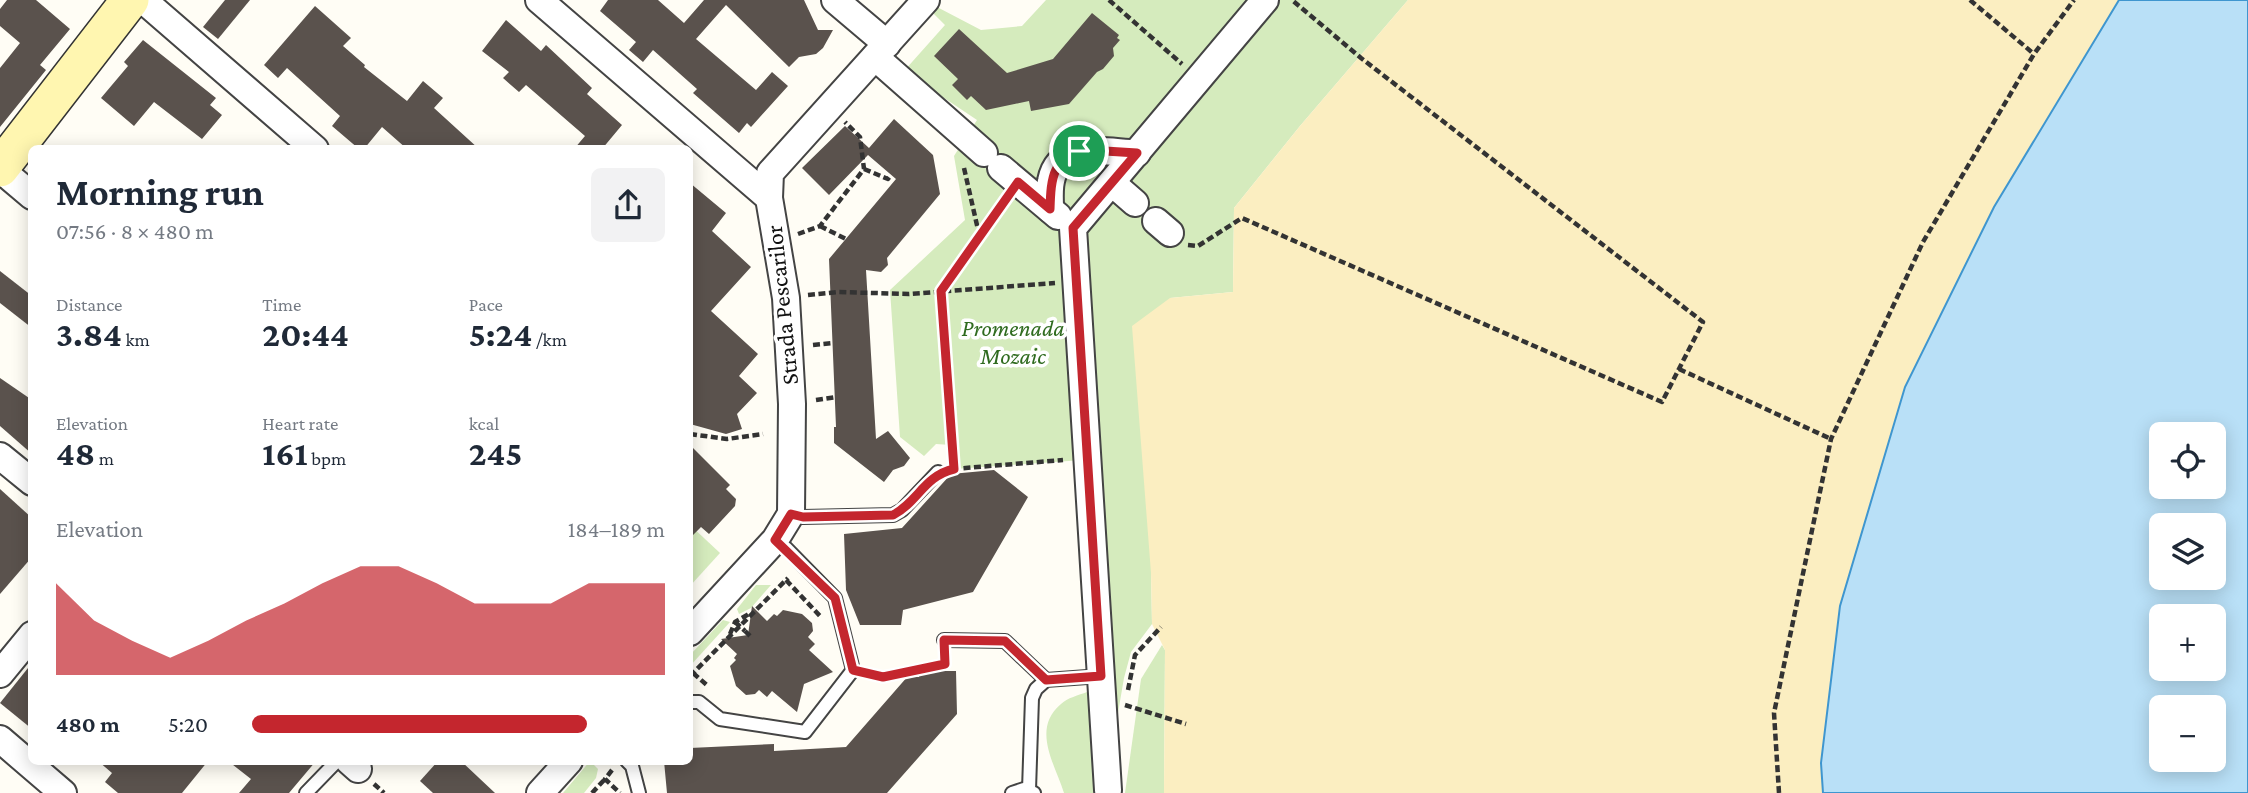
<!DOCTYPE html>
<html lang="en">
<head>
<meta charset="utf-8">
<style>
  body { margin:0; font-family:"Crimson Pro",serif; background:#f2f2f3; color:#1f2937; height:100vh; display:flex; flex-direction:column; font-size:26px; white-space:nowrap }
  * { box-sizing:border-box; margin:0 }
  p { font-size:23px; color:#747a83 }
  .icon { flex:none; width:38px; height:38px; fill:none; stroke:currentColor; stroke-width:2; stroke-linecap:round; stroke-linejoin:round }
  .map { position:relative; flex:1; overflow:hidden }
  .details { position:absolute; left:28px; top:145px; width:665px; height:620px; display:flex; flex-direction:column; background:#fff; border-radius:10px; box-shadow:0 4px 18px #0003 }
  .details>* { flex:none }
  .buttons { position:absolute; left:2149px; top:422px; display:grid; gap:14px }
  .buttons a { display:grid; place-items:center; width:77px; height:77px; border-radius:10px; background:#fff; box-shadow:0 4px 18px #0003; font-size:35px }
  .pin { position:absolute; display:grid; place-items:center; width:60px; height:60px; color:#fff; margin:-30px; border:4px solid #fff; border-radius:50%; box-shadow:0 2px 7px #0007 }
  .round { display:grid; place-items:center; flex:none; width:74px; height:74px; border-radius:10px; background:#f2f2f3 }
  .headline { display:flex; align-items:center; justify-content:space-between; height:119px; padding:0 28px }
  h1 { font-size:38px; font-weight:700; line-height:52px }
  .figures { display:grid; grid-template-columns:repeat(3,1fr); gap:10px; height:119px; padding:7px 28px }
  .figures div { display:grid; align-content:center }
  .figures b { font-size:35px; font-weight:700 }
  .figures small { font-size:19px; font-weight:400 }
  .figures p { font-size:19px }
  .chart { height:196px; padding:14px 28px }
  .chart p { display:flex; justify-content:space-between }
  .chart svg { width:100%; height:126px; margin-top:7px; fill:#c4262e; opacity:.7 }
  ul { padding:0 28px; list-style:none; font-size:23px }
  li { display:grid; grid-template-columns:112px 84px 1fr; align-items:center; height:52px }
  li i { height:18px; border-radius:9px; background:#c4262e }
  .map>svg:first-child { display:block }
</style>
</head>
<body>
<div class="map">
<svg width="2248" height="793" viewBox="0 0 2248 793">
  <rect width="100%" height="100%" fill="#fffdf5"/>
  <!-- green -->
  <g fill="#d5ebbd">
    <polygon points="1046,0 1408,0 1300,126 1234,208 1233,292 1170,298 1151,573 1152,624 1131,652 1124,678 1114,736 1096,459 954,469 951,445 936,444 924,456 900,437 890,290 965,220 954,156 977,120 904,71 945,25 933,13 937,7 981,30 1022,26"/>
    <polygon points="690,525 720,553 690,586"/>
    <polygon points="756,585 771,585 751,608 739,614 737,609"/>
    <polygon points="723,620 730,622 690,666 690,655"/>
    <polygon points="1162,645 1165,650 1164,793 1125,793 1141,679"/>
    <path d="M1087 692 1101 778 1095 793H1064C1055 764 1031 729 1061 704 1067 698 1079 695 1087 692Z"/>
    <polygon points="590,761 598,769 596,778 584,793 563,793"/>
  </g>
  <!-- sand -->
  <polygon fill="#fbeec1" points="1408,0 2119,0 1994,207 1905,387 1821,763 1823,793 1164,793 1165,650 1152,624 1151,573 1132,326 1170,298 1233,292 1234,208 1300,126"/>
  <!-- water -->
  <path fill="#b9e0f7" stroke="#3f96cf" stroke-width="2" fill-rule="evenodd" d="M2119 0H2248V793H1823L1821 763 1840 606 1905 387 1994 207ZM2161 434H2214V486H2161ZM2161 525H2214V578H2161ZM2161 616H2214V668H2161ZM2161 707H2214V760H2161Z"/>
  <!-- building -->
  <g fill="#5a524d">
    <polygon points="7,0 36,0 70,29 40,65 46,70 0,127 0,68 20,43 0,26 0,9"/>
    <polygon points="225,0 250,0 218,39 203,27"/>
    <polygon points="608,0 658,0 684,23 704,0 804,0 818,30 833,30 823,48 816,54 799,57 789,67 726,5 696,39 756,90 772,72 788,86 751,127 747,123 739,133 693,93 697,89 653,50 643,62 629,50 636,42 600,11"/>
    <polygon points="315,6 351,38 343,46 365,65 364,67 407,101 423,81 443,98 434,108 479,149 407,149 382,127 364,149 359,149 332,126 340,116 287,68 278,78 264,65"/>
    <polygon points="1092,13 1119,35 1117,38 1120,40 1113,48 1114,56 1103,69 1097,72 1069,104 1031,111 1029,101 986,110 971,96 967,100 952,85 958,79 934,56 959,29 1007,73 1053,59"/>
    <polygon points="506,20 541,51 546,45 592,88 587,94 622,125 602,149 574,149 585,136 526,85 519,92 503,78 509,72 482,51"/>
    <polygon points="143,40 216,98 210,105 222,115 202,139 154,102 134,126 101,98 128,66 124,62"/>
    <polygon points="894,119 933,155 940,194 887,258 888,265 881,272 866,270 876,439 888,431 910,458 904,466 893,470 884,482 834,443 834,427 836,427 829,259 896,179 868,155 829,195 802,168 845,126 869,148"/>
    <polygon points="690,183 726,213 712,231 751,267 711,311 758,354 739,376 757,393 737,414 742,429 726,434 690,424"/>
    <polygon points="0,271 32,296 32,328 0,303"/>
    <polygon points="0,378 32,400 32,454 0,426"/>
    <polygon points="690,445 730,485 726,489 736,499 735,506 709,534 701,527 690,538"/>
    <polygon points="994,470 1028,497 973,592 903,610 901,625 860,625 846,590 844,534 902,528 951,474"/>
    <polygon points="0,489 32,518 32,557 0,594"/>
    <polygon points="752,606 767,621 774,614 777,616 783,610 802,614 812,623 813,631 808,637 815,644 809,650 833,672 804,684 797,712 772,691 767,697 759,690 755,694 746,695 736,686 730,666 736,660 734,658 737,654 721,639 748,635"/>
    <polygon points="32,663 32,729 0,703"/>
    <polygon points="919,671 956,671 957,714 887,793 667,793 664,761 690,761 690,748 774,744 774,751 846,747 908,676 919,677"/>
    <polygon points="98,761 208,761 182,793 118,793 105,782 112,773"/>
    <polygon points="228,761 316,761 289,793 239,793 251,779"/>
    <polygon points="438,761 461,761 495,793 433,793 420,781"/>
  </g>
  <g fill="none" stroke-linecap="round" stroke-linejoin="round">
    <defs>
      <g id="lane">
        <polyline points="791,514 803,517 893,515 902,510 938,472"/>
        <polyline points="944,640 1005,641 1046,680"/>
        <polyline points="690,702 699,702 720,719 805,732 853,670 835,598 786,548 775,540"/>
        <polyline points="627,761 632,766 639,793"/>
        <polyline points="1029,790 1032,698 1036,689 1046,680 1101,676"/>
        <polyline points="306,793 337,761"/>
        <polyline points="1012,793 1024,789 1034,793"/>
      </g>
      <g id="street">
        <polyline points="143,0 315,149"/>
        <polyline points="539,0 769,198"/>
        <polyline points="835,0 887,44"/>
        <polyline points="875,57 984,153"/>
        <polyline points="1001,168 1058,216"/>
        <polyline points="0,169 32,196"/>
        <polyline points="1112,183 1135,203"/>
        <path d="M1050 209C1050 200 1049 190 1051 181 1059 140 1108 153 1137 153"/>
        <polyline points="1156,221 1170,233"/>
        <polyline points="0,456 32,482"/>
        <polyline points="690,632 775,540 791,514 792,404 786,298 769,198 770,173 926,0"/>
        <polyline points="0,674 32,635"/>
        <polyline points="0,739 63,793"/>
        <polyline points="349,761 358,769"/>
        <polyline points="1108,790 1073,228 1265,0"/>
        <polyline points="540,793 569,761"/>
      </g>
      <polyline id="secondary" points="0,168 130,0"/>
    </defs>
    <!-- lane casing -->
    <use href="#lane" stroke="#444" stroke-width="16"/>
    <!-- street casing -->
    <use href="#street" stroke="#444" stroke-width="30"/>
    <!-- secondary casing -->
    <use href="#secondary" stroke="#333" stroke-width="40"/>
    <!-- path -->
    <g stroke="#333" stroke-width="4.5" stroke-dasharray="7 3.5" stroke-linecap="butt">
      <polyline points="1109,0 1182,64"/>
      <polyline points="1970,0 2034,54"/>
      <polyline points="964,168 979,234"/>
      <polyline points="864,169 888,179 891,175"/>
      <polyline points="820,226 846,239"/>
      <polyline points="798,234 820,226 864,169 860,137 845,122"/>
      <polyline points="1188,245 1198,246 1242,218 1662,402 1703,322 1361,58 1292,0"/>
      <polyline points="808,295 838,292 909,294 1055,283"/>
      <polyline points="813,345 833,343"/>
      <polyline points="1679,369 1831,439"/>
      <polyline points="816,400 836,397"/>
      <polyline points="690,434 727,439 763,434"/>
      <polyline points="953,465 941,291 1005,200"/>
      <polyline points="953,469 1063,460"/>
      <polyline points="786,580 820,616"/>
      <polyline points="745,631 752,638"/>
      <polyline points="730,634 735,622 749,614"/>
      <polyline points="693,673 708,686"/>
      <polyline points="867,674 883,677 945,664 945,655"/>
      <polyline points="690,676 788,578"/>
      <polyline points="1128,690 1135,655 1161,627"/>
      <polyline points="1125,705 1186,724"/>
      <polyline points="612,770 605,779 620,793"/>
      <polyline points="374,784 384,793"/>
      <polyline points="592,793 605,779"/>
      <polyline points="1779,793 1774,713 1831,439 1923,242 2034,54 2074,0"/>
    </g>
    <!-- lane -->
    <use href="#lane" stroke="#fff" stroke-width="12"/>
    <!-- street -->
    <use href="#street" stroke="#fff" stroke-width="26"/>
    <!-- secondary -->
    <use href="#secondary" stroke="#fff6b0" stroke-width="37"/>
    <!-- path-bridge -->
    <polyline stroke="#333" stroke-width="4.5" stroke-dasharray="7 3.5" stroke-linecap="butt" points="735,622 745,631"/>
  </g>
  <g fill="none" stroke-linecap="round" stroke-linejoin="round">
    <defs>
      <path id="route" d="M1089 150 1137 153 1073 228 1101 676 1046 680 1005 641 944 640 945 664 883 677 853 670 835 598 775 540 791 514 803 517 893 515C918 502 924 476 954 469L941 291 1018 182 1050 209C1051 178 1052 155 1089 150Z"/>
    </defs>
    <!-- route casing -->
    <use href="#route" stroke="#fff" stroke-width="14"/>
    <!-- route -->
    <use href="#route" stroke="#c4262e" stroke-width="9"/>
  </g>
  <g text-anchor="middle" stroke-width="7" stroke-linejoin="round" paint-order="stroke">
    <!-- street labels -->
    <g font-size="24" fill="#111" stroke="#fff">
      <text transform="translate(782 305) rotate(-96)" y="8">Strada Pescarilor</text>
    </g>
    <!-- park labels -->
    <g font-size="24" font-style="italic" fill="#2f6b1f" stroke="#fff">
      <text x="1013" y="336">Promenada<tspan x="1013" dy="28">Mozaic</tspan></text>
    </g>
  </g>
</svg>
<div class="buttons">
<a><svg class="icon" aria-label="locate" viewBox="0 0 24 24"><circle cx="12" cy="12" r="6"/><path d="M12 2v4M12 18v4M2 12h4M18 12h4"/></svg></a>
<a><svg class="icon" aria-label="layers" viewBox="0 0 24 24"><path d="M12 4l9 5-9 5-9-5zM3 14l9 5 9-5"/></svg></a>
<a>+</a>
<a>−</a>
</div>
<div class="pin" style="left:1079px;top:151px;background:#1e9e55"><svg class="icon" aria-label="arrive" viewBox="0 0 24 24"><path d="M6 21V4h12l-3 4 3 4H6"/></svg></div>
<section class="details">
<div class="headline"><div><h1>Morning run</h1><p>07:56 · 8 × 480 m</p></div><a class="round"><svg class="icon" aria-label="share" viewBox="0 0 24 24"><path d="M12 15V3M7 8l5-5 5 5M5 13v7h14v-7"/></svg></a></div>
<div class="figures">
<div><p>Distance</p><b>3.84<small> km</small></b></div>
<div><p>Time</p><b>20:44</b></div>
<div><p>Pace</p><b>5:24<small> /km</small></b></div>
</div>
<div class="figures">
<div><p>Elevation</p><b>48<small> m</small></b></div>
<div><p>Heart rate</p><b>161<small> bpm</small></b></div>
<div><p>kcal</p><b>245</b></div>
</div>
<div class="chart"><p><span>Elevation</span>184–189 m</p>
<svg viewBox="0 0 160 44" preserveAspectRatio="none"><path d="M0 44V12L10 25L20 32L30 38L40 32L50 25L60 19L70 12L80 6L90 6L100 12L110 19L120 19L130 19L140 12L150 12L160 12V44z"/></svg>
</div>
<ul>
<li><b>480 m</b>5:20<i style="width:81%"></i></li>
</ul>
</section>
</div>
</body>
</html>
